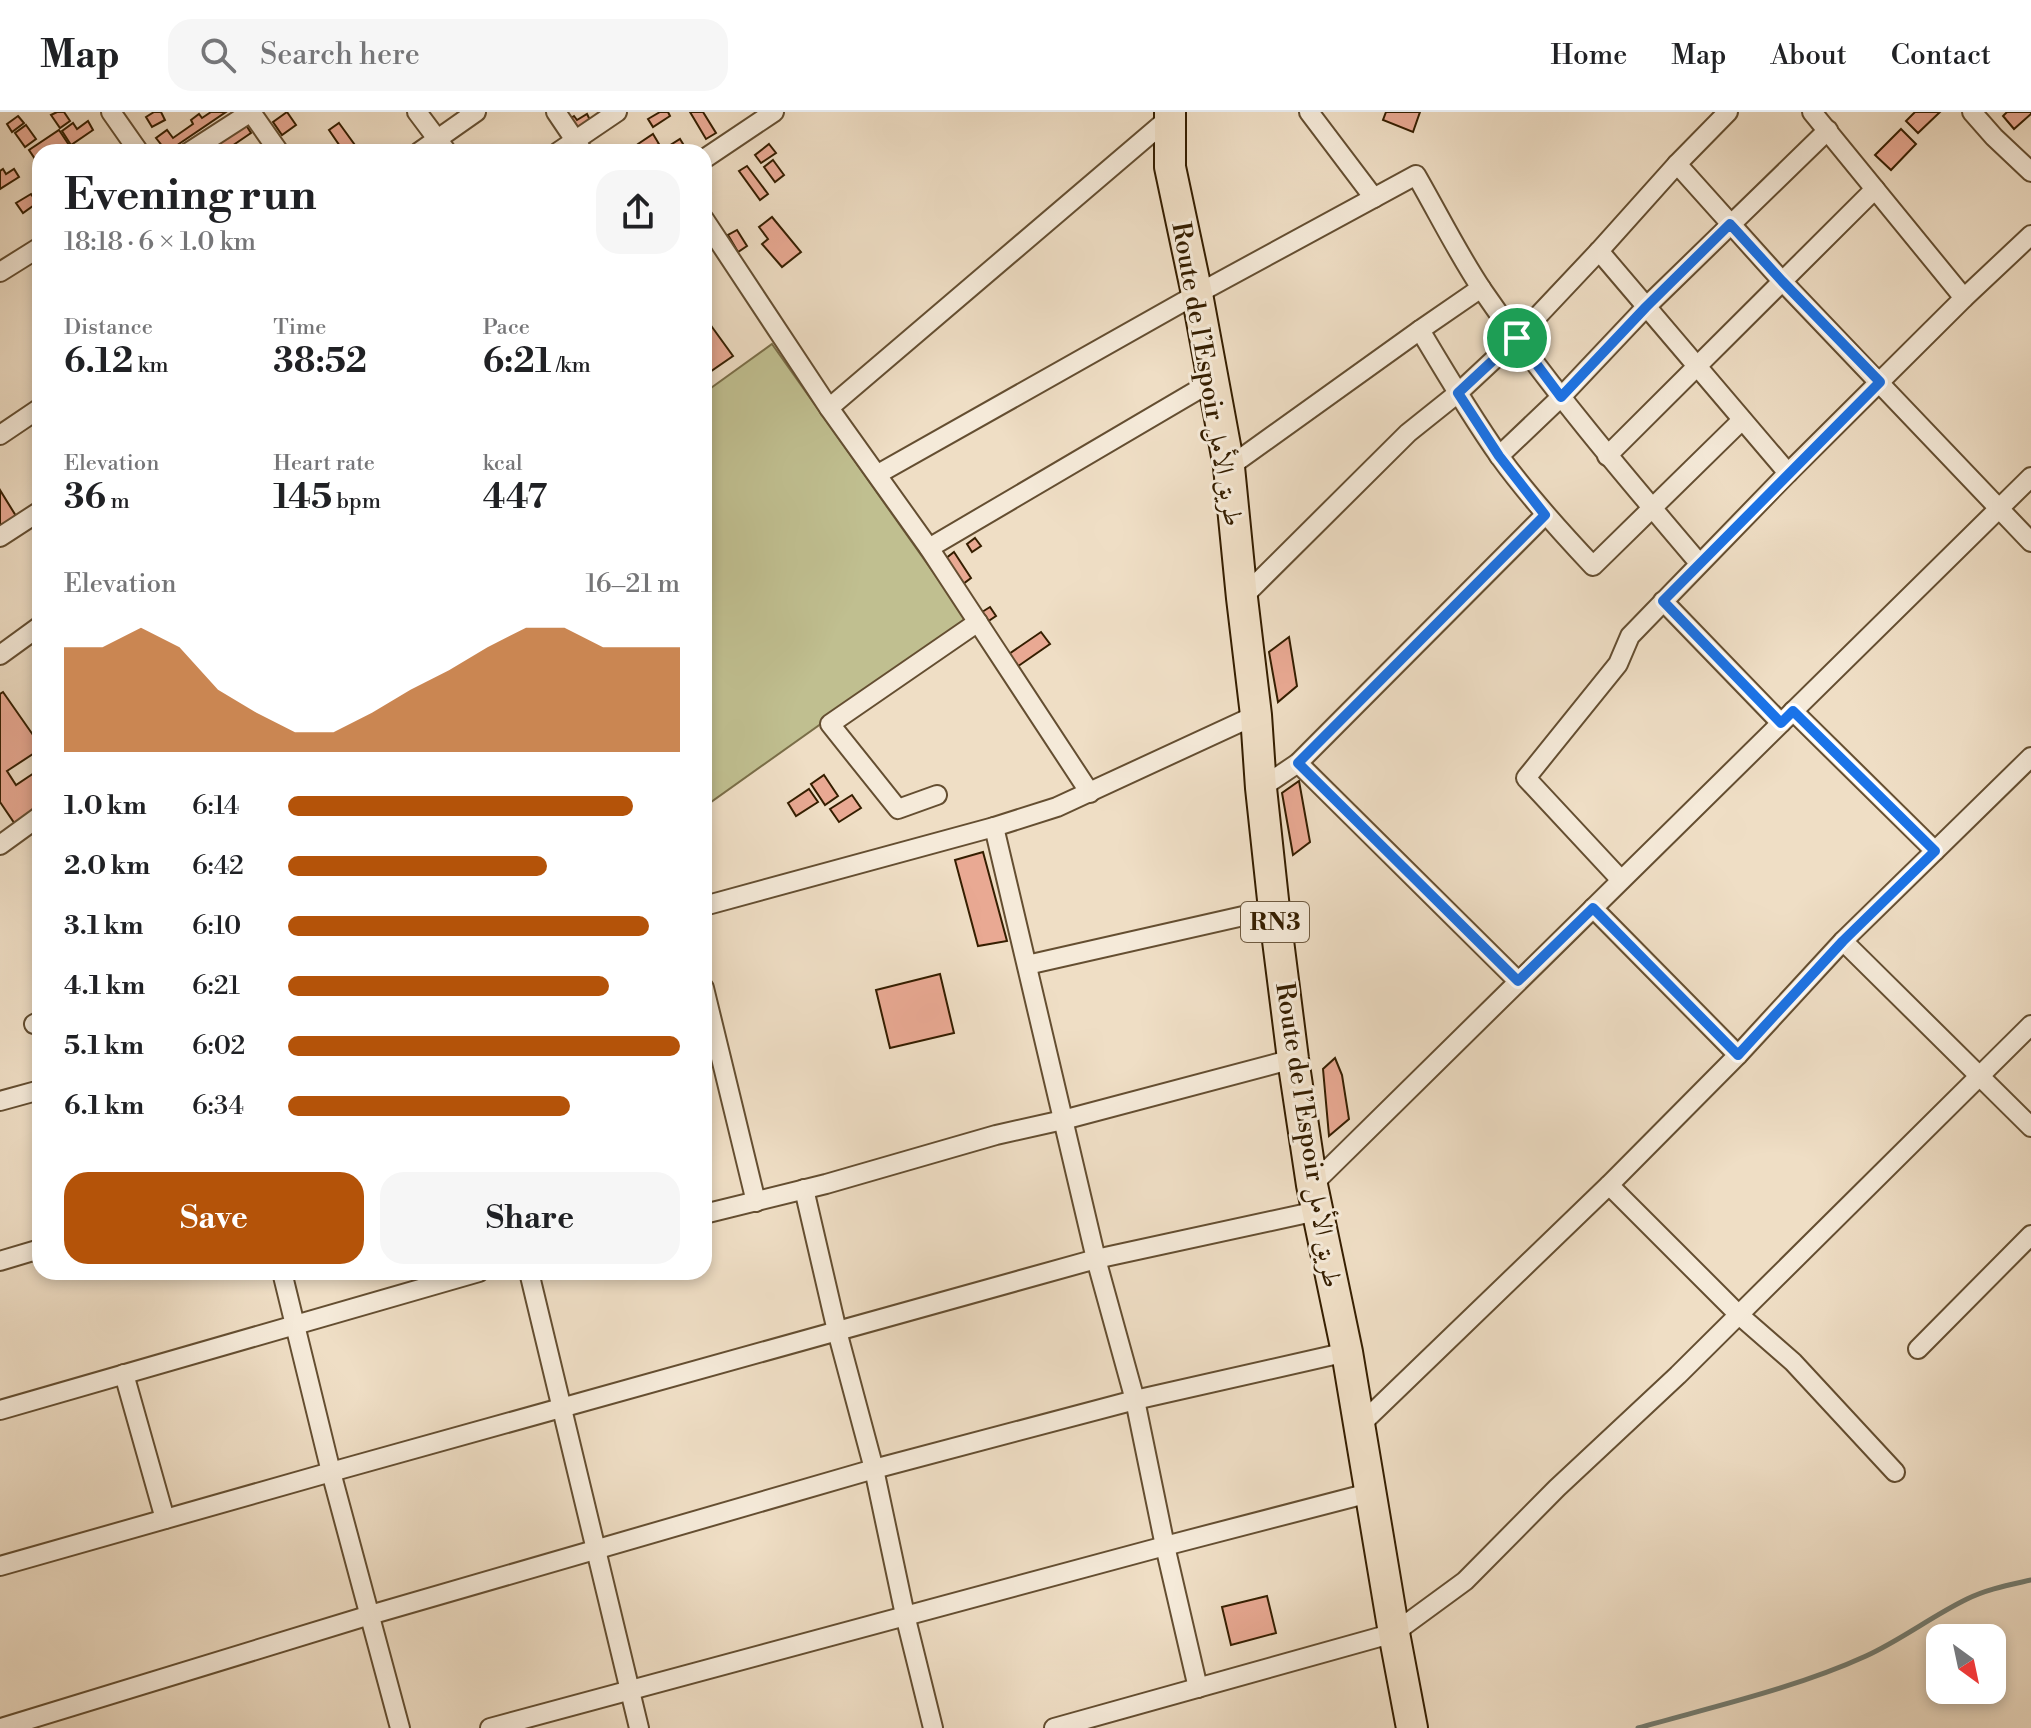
<!DOCTYPE html>
<html lang="en">
<head>
<meta charset="utf-8">
<style>
  body { margin:0; font-family:"Libre Bodoni",Amiri,serif; background:#f6f6f6; color:#202124; height:100vh; display:flex; flex-direction:column; font-size:30px; white-space:nowrap }
  * { box-sizing:border-box; margin:0 }
  p { font-size:26px; color:#757577 }
  .icon { flex:none; width:44px; height:44px; fill:none; stroke:currentColor; stroke-width:2; stroke-linecap:round; stroke-linejoin:round }
  .map { position:relative; flex:1; overflow:hidden }
  .side { position:absolute; left:32px; top:32px; width:680px; height:1136px; display:flex; flex-direction:column; background:#fff; border-radius:24px; box-shadow:0 4px 12px #0003 }
  .side>* { flex:none }
  .needle { width:52px; rotate:147deg }
  .tools { position:absolute; left:1926px; top:1512px; display:grid; gap:16px }
  .tools a { display:grid; place-items:center; width:80px; height:80px; border-radius:16px; background:#fff; box-shadow:0 4px 12px #0003; font-size:40px }
  .pin { position:absolute; display:grid; place-items:center; width:68px; height:68px; color:#fff; margin:-34px; border:4px solid #fff; border-radius:50%; box-shadow:0 2px 8px #0007 }
  .round { display:grid; place-items:center; flex:none; width:84px; height:84px; border-radius:24px; background:#f6f6f6 }
  .overview { display:flex; align-items:center; justify-content:space-between; height:136px; padding:0 32px }
  h1 { font-size:44px; font-weight:700; line-height:60px }
  .stats { display:grid; grid-template-columns:repeat(3,1fr); gap:12px; height:136px; padding:8px 32px }
  .stats div { display:grid; align-content:center }
  .stats b { font-size:34px; font-weight:700 }
  .stats small { font-size:22px; font-weight:400 }
  .stats p { font-size:22px }
  .chart { height:224px; padding:16px 32px }
  .chart p { display:flex; justify-content:space-between }
  .chart svg { width:100%; height:144px; margin-top:8px; fill:#b45309; opacity:.7 }
  .button { display:flex; gap:16px; margin-top:auto; padding:16px 32px }
  .button a { flex:1; height:92px; border-radius:24px; background:#b45309; color:#fff; font-size:32px; font-weight:700; line-height:92px; text-align:center }
  .button a+a { background:#f6f6f6; color:#202124 }
  ul { padding:0 32px; list-style:none; font-size:26px }
  li { display:grid; grid-template-columns:128px 96px 1fr; align-items:center; height:60px }
  li i { height:20px; border-radius:10px; background:#b45309 }
  header { display:flex; align-items:center; gap:48px; box-sizing:border-box; height:112px; padding:0 40px; background:#fff; border-bottom:2px solid #e0e0e0 }
  header strong { font-size:38px }
  nav { display:flex; gap:44px; margin-inline-start:auto; font-size:28px }
  .search { width:560px; height:72px; background:#f6f6f6; display:flex; align-items:center; gap:20px; box-sizing:border-box; padding:0 28px; border-radius:24px; color:#757577; font-size:30px }
  .map>svg:first-child { display:block }
</style>
</head>
<body>
<header>
<strong>Map</strong>
<div class="search"><svg class="icon" aria-label="search" viewBox="0 0 24 24"><circle cx="10" cy="10" r="6"/><path d="M15 15l6 6"/></svg>Search here</div>
<nav><a>Home</a><a>Map</a><a>About</a><a>Contact</a></nav>
</header>
<div class="map">
<svg width="2031" height="1616" viewBox="0 0 2031 1616">
  <rect width="100%" height="100%" fill="#efdec5"/>
  <filter id="stains"><feTurbulence type="fractalNoise" baseFrequency=".0025" numOctaves="4"/><feColorMatrix values="0 0 0 0 .2 0 0 0 0 .09 0 0 0 0 .02 0 0 0 .5 -.17"/></filter>
  <radialGradient id="worn" r=".72"><stop offset=".6" stop-color="#630" stop-opacity="0"/><stop offset="1" stop-color="#630" stop-opacity=".3"/></radialGradient>
  <!-- green -->
  <polygon fill="#c0bf90" stroke="#7a6e48" stroke-width="2" points="772,232 967,508 704,695 704,281"/>
  <g fill="none" stroke-linecap="round" stroke-linejoin="round">
    <!-- stream -->
    <path stroke="#737c71" stroke-width="5" d="M1638 1616C1712 1595 1796 1576 1866 1544 1901 1528 1932 1504 1967 1487 1987 1477 2009 1473 2031 1468"/>
  </g>
  <!-- building -->
  <g fill="#e9a993" stroke="#351e00" stroke-width="2">
    <polygon points="57,0 64,0 70,9 60,16 51,3"/>
    <polygon points="154,0 161,0 165,8 152,15 146,5"/>
    <polygon points="211,0 226,0 167,40 156,26 167,18 173,26 193,12 191,8 199,2 202,6"/>
    <polygon points="287,0 296,13 282,23 273,10"/>
    <polygon points="660,0 668,0 670,4 653,15 648,7"/>
    <polygon points="690,0 703,0 716,21 706,27"/>
    <polygon points="1386,0 1420,0 1413,20 1383,8"/>
    <polygon points="1915,0 1940,0 1918,21 1906,9"/>
    <polygon points="2007,0 2031,0 2031,2 2014,17 2003,4"/>
    <polygon points="587,2 591,10 573,22 565,10 574,4 577,8"/>
    <polygon points="18,4 24,11 12,20 7,12"/>
    <polygon points="88,9 93,18 71,33 62,19 73,11 77,17"/>
    <polygon points="339,11 360,40 344,40 329,18"/>
    <polygon points="26,13 36,27 25,35 15,21"/>
    <polygon points="246,13 251,21 223,40 219,40 215,34"/>
    <polygon points="1901,17 1916,32 1891,58 1875,43"/>
    <polygon points="59,18 69,33 59,40 40,40 39,53 29,38"/>
    <polygon points="653,22 659,32 643,40 638,32"/>
    <polygon points="680,27 688,40 666,40 664,37"/>
    <polygon points="769,32 776,41 761,51 755,43"/>
    <polygon points="773,48 784,63 775,70 764,55"/>
    <polygon points="747,54 768,82 760,88 739,59"/>
    <polygon points="3,57 6,62 14,57 19,65 0,77 0,59"/>
    <polygon points="31,82 37,91 23,101 16,91"/>
    <polygon points="772,105 801,140 782,155 762,132 768,127 759,115"/>
    <polygon points="737,118 747,134 738,140 728,123"/>
    <polygon points="712,215 733,244 704,264 704,221"/>
    <polygon points="0,378 16,404 0,414"/>
    <polygon points="975,426 981,434 972,440 967,432"/>
    <polygon points="954,440 971,466 963,472 945,447"/>
    <polygon points="990,495 996,504 987,510 982,500"/>
    <polygon points="1041,520 1050,532 1014,557 1006,544"/>
    <polygon points="1289,525 1297,574 1278,590 1269,540"/>
    <polygon points="3,580 40,633 40,639 39,638 7,659 16,673 40,657 40,698 17,715 0,690 0,582"/>
    <polygon points="824,663 838,684 825,693 811,672"/>
    <polygon points="1299,669 1310,730 1293,743 1282,681"/>
    <polygon points="809,677 818,690 796,704 788,691"/>
    <polygon points="852,683 861,696 839,710 830,697"/>
    <polygon points="983,740 1007,829 978,834 955,748"/>
    <polygon points="940,862 954,921 890,936 876,878"/>
    <polygon points="1335,946 1342,963 1349,1007 1329,1024 1323,957"/>
    <polygon points="1267,1484 1276,1521 1231,1533 1222,1495"/>
  </g>
  <g fill="none" stroke-linecap="round" stroke-linejoin="round">
    <defs>
      <g id="minor">
        <polyline points="111,0 139,40"/>
        <polyline points="417,0 447,40"/>
        <polyline points="556,0 583,40"/>
        <polyline points="1309,0 1374,86"/>
        <polyline points="1812,0 1964,186"/>
        <polyline points="1972,0 1994,25 2031,60"/>
        <polyline points="189,40 251,0 279,40"/>
        <polyline points="419,40 476,0"/>
        <polyline points="558,40 617,0"/>
        <polyline points="704,47 774,0"/>
        <polyline points="1677,52 1782,169 2031,430"/>
        <polyline points="704,107 829,296 929,436 1090,681"/>
        <polyline points="1599,139 1788,361"/>
        <polyline points="0,160 40,135"/>
        <path d="M1420 218C1445 260 1471 304 1500 345 1528 384 1560 419 1593 454L1742 308"/>
        <polyline points="829,296 1169,6"/>
        <polyline points="0,323 40,296"/>
        <polyline points="1499,344 1561,285 1646,195 1828,18"/>
        <polyline points="1607,344 1875,77"/>
        <polyline points="1229,355 1420,218 1481,176"/>
        <path d="M878 362 1197 182 1416 63C1438 101 1458 142 1483 179 1549 275 1624 363 1699 451"/>
        <polyline points="0,425 40,399"/>
        <polyline points="929,436 1213,269"/>
        <polyline points="1242,486 1408,321 1458,281 1517,226 1599,139 1677,52 1728,0"/>
        <polyline points="1663,489 1781,611"/>
        <polyline points="0,543 40,514"/>
        <polyline points="1793,599 1935,739"/>
        <polyline points="1298,651 1518,869"/>
        <polyline points="1261,676 1298,651 1545,403"/>
        <polyline points="937,683 898,697 830,612 978,510"/>
        <polyline points="994,715 1096,1147 1135,1288 1165,1434 1198,1576"/>
        <polyline points="0,733 40,704"/>
        <polyline points="1621,768 1526,666 1618,552 1630,524 1788,361 1964,186 2031,123"/>
        <polyline points="704,794 994,715 1057,695 1256,603"/>
        <polyline points="1593,796 1738,943"/>
        <polyline points="1843,829 2031,1015"/>
        <polyline points="1027,853 1274,797"/>
        <polyline points="704,876 756,1090"/>
        <polyline points="34,912 40,909"/>
        <polyline points="0,989 40,978"/>
        <polyline points="1312,1073 2031,365"/>
        <polyline points="1609,1073 1738,1202 1793,1250 1895,1360"/>
        <polyline points="804,1077 837,1219 874,1357 905,1503 933,1616"/>
        <polyline points="704,1102 826,1072 996,1023 1063,1008 1293,947"/>
        <polyline points="0,1149 40,1137"/>
        <polyline points="282,1160 331,1360 400,1616"/>
        <polyline points="529,1160 639,1616"/>
        <polyline points="1918,1237 2031,1123"/>
        <polyline points="124,1262 165,1407"/>
        <polyline points="0,1298 479,1160"/>
        <polyline points="1359,1314 1609,1073 1738,943 1843,829 2031,645"/>
        <polyline points="0,1454 331,1360 1096,1147 1317,1099"/>
        <polyline points="1,1616 370,1503 874,1357 1135,1288 1347,1240"/>
        <polyline points="490,1616 1165,1434 1369,1381"/>
        <polyline points="1054,1616 1394,1521 1465,1469 1557,1376 1678,1263 2031,913"/>
      </g>
      <polyline id="trunk" points="1170,0 1170,55 1197,182 1229,355 1242,486 1256,603 1261,676 1274,797 1293,947 1312,1073 1347,1240 1394,1521 1412,1616"/>
    </defs>
    <!-- minor casing -->
    <use href="#minor" stroke="#644e31" stroke-width="22"/>
    <!-- trunk casing -->
    <use href="#trunk" stroke="#351e00" stroke-width="34"/>
    <!-- minor -->
    <use href="#minor" stroke="#f5ead9" stroke-width="18"/>
    <!-- trunk -->
    <use href="#trunk" stroke="#efdec5" stroke-width="30"/>
  </g>
  <g fill="none" stroke-linecap="round" stroke-linejoin="round">
    <defs>
      <polygon id="route" points="1730,112 1782,169 1880,270 1663,489 1781,611 1793,599 1935,739 1843,829 1738,943 1593,796 1518,869 1298,651 1545,403 1499,344 1458,281 1517,226 1561,285 1646,195"/>
    </defs>
    <!-- route casing -->
    <use href="#route" stroke="#fff" stroke-width="16"/>
    <!-- route -->
    <use href="#route" stroke="#1a73e8" stroke-width="10"/>
  </g>
  <g text-anchor="middle" stroke-width="6" stroke-linejoin="round" paint-order="stroke">
    <!-- shield labels -->
    <rect fill="#f5ead9" stroke="#6f5b41" stroke-width="2" x="1241" y="790" width="68" height="40" rx="6"/>
    <g font-size="24" font-weight="bold" fill="#351e00">
      <text x="1275" y="818">RN3</text>
    </g>
    <!-- street labels -->
    <g font-size="26" fill="#351e00" stroke="#f5ead9">
      <text transform="translate(1208 262) rotate(80)" y="9">Route de l’Espoir طريق الأمل</text>
      <text transform="translate(1309 1023) rotate(81)" y="9">Route de l’Espoir طريق الأمل</text>
    </g>
  </g>
  <rect width="100%" height="100%" filter="url(#stains)"/>
  <rect width="100%" height="100%" fill="url(#worn)"/>
</svg>
<div class="tools">
<a><svg class="needle" viewBox="-14 -14 28 28"><path d="M0-13l5 13h-10z" fill="#e53935"/><path d="M0 13l5-13h-10z" fill="#757577"/></svg></a>
</div>
<div class="pin" style="left:1517px;top:226px;background:#1e9e55"><svg class="icon" aria-label="arrive" viewBox="0 0 24 24"><path d="M6 21V4h12l-3 4 3 4H6"/></svg></div>
<section class="side">
<div class="overview"><div><h1>Evening run</h1><p>18:18 · 6 × 1.0 km</p></div><a class="round"><svg class="icon" aria-label="share" viewBox="0 0 24 24"><path d="M12 15V3M7 8l5-5 5 5M5 13v7h14v-7"/></svg></a></div>
<div class="stats">
<div><p>Distance</p><b>6.12<small> km</small></b></div>
<div><p>Time</p><b>38:52</b></div>
<div><p>Pace</p><b>6:21<small> /km</small></b></div>
</div>
<div class="stats">
<div><p>Elevation</p><b>36<small> m</small></b></div>
<div><p>Heart rate</p><b>145<small> bpm</small></b></div>
<div><p>kcal</p><b>447</b></div>
</div>
<div class="chart"><p><span>Elevation</span>16–21 m</p>
<svg viewBox="0 0 160 44" preserveAspectRatio="none"><path d="M0 44V12L10 12L20 6L30 12L40 25L50 32L60 38L70 38L80 32L90 25L100 19L110 12L120 6L130 6L140 12L150 12L160 12V44z"/></svg>
</div>
<ul>
<li><b>1.0 km</b>6:14<i style="width:88%"></i></li>
<li><b>2.0 km</b>6:42<i style="width:66%"></i></li>
<li><b>3.1 km</b>6:10<i style="width:92%"></i></li>
<li><b>4.1 km</b>6:21<i style="width:82%"></i></li>
<li><b>5.1 km</b>6:02<i style="width:100%"></i></li>
<li><b>6.1 km</b>6:34<i style="width:72%"></i></li>
</ul>
<div class="button"><a>Save</a><a>Share</a></div>
</section>
</div>
</body>
</html>
